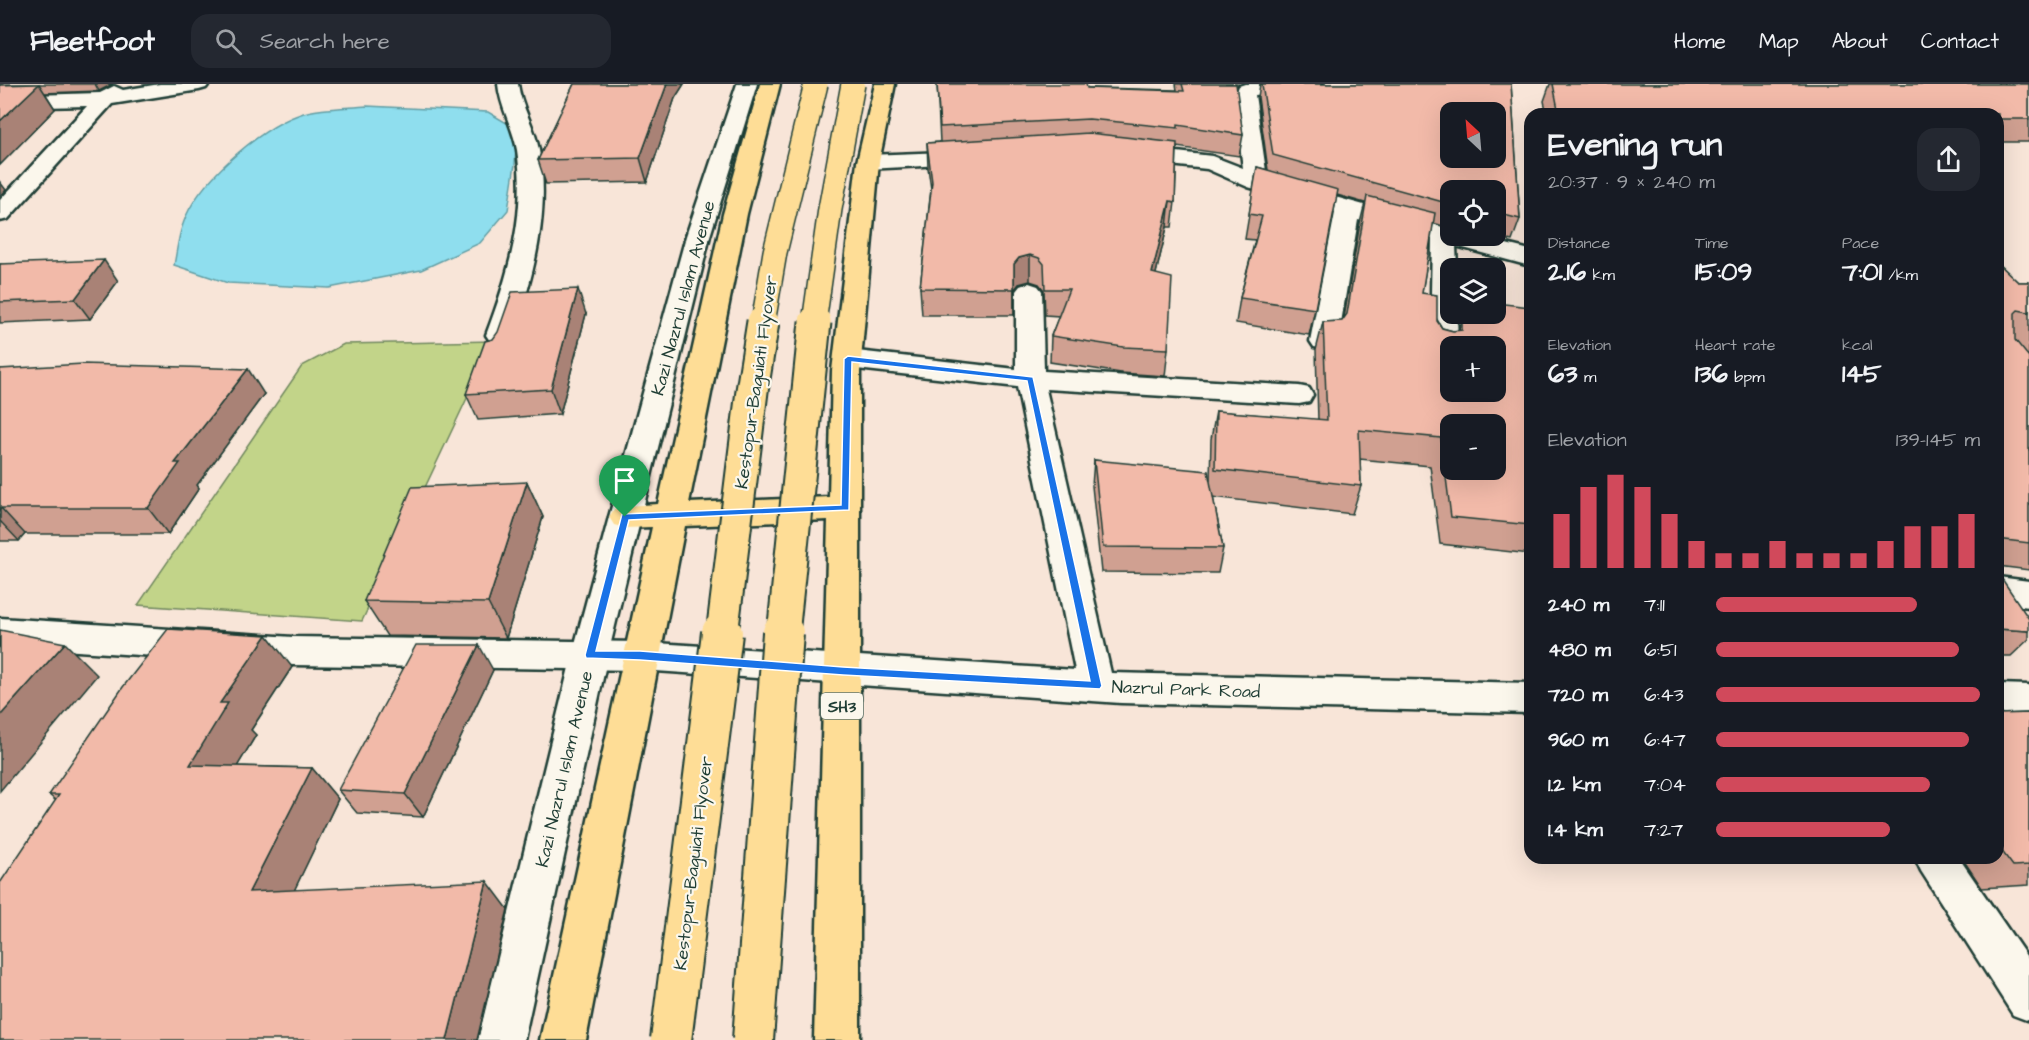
<!DOCTYPE html>
<html lang="en">
<head>
<meta charset="utf-8">
<style>
  body { margin:0; font-family:"Architects Daughter",sans-serif; background:#242831; color:#f1f3f6; height:100vh; display:flex; flex-direction:column; font-size:22px; white-space:nowrap }
  * { box-sizing:border-box; margin:0 }
  p { font-size:20px; color:#9ea1a6 }
  .icon { flex:none; width:33px; height:33px; fill:none; stroke:currentColor; stroke-width:2; stroke-linecap:round; stroke-linejoin:round }
  .map { position:relative; flex:1; overflow:hidden }
  .panel { position:absolute; left:1524px; top:24px; width:480px; height:756px; display:flex; flex-direction:column; background:#171b24; border-radius:18px; box-shadow:0 6px 24px #0002 }
  .panel>* { flex:none }
  .needle { width:39px; rotate:334deg }
  .controls { position:absolute; left:1440px; top:18px; display:grid; gap:12px }
  .controls a { display:grid; place-items:center; width:66px; height:66px; border-radius:12px; background:#171b24; box-shadow:0 6px 24px #0002; font-size:30px }
  .pin { position:absolute; display:grid; place-items:center; width:51px; height:51px; color:#fff; margin:-62px -26px; border-radius:50% 50% 50% 0; rotate:-45deg; box-shadow:0 0 6px #0007 }
  .pin .icon { rotate:45deg }
  .round { display:grid; place-items:center; flex:none; width:63px; height:63px; border-radius:18px; background:#242831 }
  .overview { display:flex; align-items:center; justify-content:space-between; height:102px; padding:0 24px }
  h1 { font-size:33px; font-weight:700; line-height:45px }
  .figures { display:grid; grid-template-columns:repeat(3,1fr); gap:9px; height:102px; padding:6px 24px }
  .figures div { display:grid; align-content:center }
  .figures b { font-size:26px; font-weight:700 }
  .figures small { font-size:16px; font-weight:400 }
  .figures p { font-size:16px }
  .chart { height:168px; padding:12px 24px }
  .chart p { display:flex; justify-content:space-between }
  .chart svg { width:100%; height:108px; margin-top:6px; stroke:#d1495b; stroke-width:6 }
  ul { padding:0 24px; list-style:none; font-size:20px }
  li { display:grid; grid-template-columns:96px 72px 1fr; align-items:center; height:45px }
  li i { height:15px; border-radius:8px; background:#d1495b }
  header { display:flex; align-items:center; gap:36px; box-sizing:border-box; height:84px; padding:0 30px; background:#171b24; border-bottom:2px solid #363941 }
  header strong { font-size:28px }
  nav { display:flex; gap:33px; margin-inline-start:auto; font-size:21px }
  .search { width:420px; height:54px; background:#242831; display:flex; align-items:center; gap:15px; box-sizing:border-box; padding:0 21px; border-radius:18px; color:#9ea1a6; font-size:22px }
  .map>svg:first-child { display:block }
</style>
</head>
<body>
<header>
<strong>Fleetfoot</strong>
<div class="search"><svg class="icon" aria-label="search" viewBox="0 0 24 24"><circle cx="10" cy="10" r="6"/><path d="M15 15l6 6"/></svg>Search here</div>
<nav><a>Home</a><a>Map</a><a>About</a><a>Contact</a></nav>
</header>
<div class="map">
<svg width="2029" height="956" viewBox="0 0 2029 956">
  <rect width="100%" height="100%" fill="#f8e5d8"/>
  <filter id="ink" filterUnits="userSpaceOnUse"><feTurbulence type="fractalNoise" baseFrequency=".0167" numOctaves="2"/><feDisplacementMap in="SourceGraphic" scale="12" xChannelSelector="R" yChannelSelector="G"/><feConvolveMatrix kernelMatrix="1 2 1 2 8 2 1 2 1" color-interpolation-filters="sRGB"/></filter>
  <g filter="url(#ink)">
    <!-- green -->
    <polygon fill="#c2d489" stroke="#70885e" stroke-width="1.5" points="494,257 362,537 138,521 302,282 344,260"/>
    <!-- water -->
    <path fill="#8fdeee" stroke="#629ea4" stroke-width="1.5" d="M367 22 488 28 517 45 515 80 508 126 480 159 421 186 329 204 228 199 174 181C177 167 178 153 183 140 196 100 258 45 298 31 316 24 346 24 367 22Z"/>
    <g fill="none" stroke-linecap="round" stroke-linejoin="round">
      <defs>
        <g id="street">
          <polygon points="160,0 209,0 206,4 199,6 112,20 8,135 0,137 0,116 87,22 0,24 0,12 100,9 114,2 123,6"/>
          <path d="M498 0H518C521 23 535 43 539 66 551 128 533 192 514 251L510 257 500 259 490 257 486 251C508 193 527 129 517 66 513 43 500 23 498 0Z"/>
          <polygon points="1245,0 1324,0 1321,4 1314,6 1255,11 1267,94 1450,145 1450,152 1474,152 1530,166 1530,182 1456,162 1457,184 1450,184 1450,230 1457,230 1458,262 1450,262 1450,272 1444,273 1434,271 1430,265 1432,155 1358,136 1338,257 1334,263 1324,265 1314,263 1310,257 1335,129 1248,103 1207,85 1133,77 1125,75 1122,70 1125,65 1133,63 1212,72 1243,84 1234,15 1239,2"/>
          <polygon points="971,67 979,69 982,74 979,79 868,85 860,83 857,78 860,73 868,71"/>
          <polygon points="1029,199 1038,202 1042,207 1044,287 1299,302 1309,304 1313,311 1309,318 1299,320 1046,305 1111,589 1530,599 1530,629 1121,619 641,586 293,581 0,562 0,534 293,553 641,558 1075,586 1017,303 848,284 838,281 834,275 838,269 848,266 1016,285 1016,207 1020,202"/>
          <polygon points="1998,493 2029,497 2029,523 1998,519"/>
          <polygon points="1998,600 2029,601 2029,631 1998,630"/>
          <polygon points="1915,774 1959,774 2029,876 2029,937 2013,931 1921,787"/>
        </g>
        <polygon id="secondary" points="737,0 757,0 710,152 641,433 608,571 524,956 478,956 572,571 609,433 686,152"/>
        <polygon id="primary" points="760,0 780,0 747,130 689,419 829,413 832,287 857,78 875,0 895,0 879,78 860,287 860,956 814,956 828,436 685,442 586,956 540,956 652,443 625,444 614,441 609,433 614,425 625,422 658,420 723,130"/>
      </defs>
      <!-- street casing -->
      <use href="#street" stroke="#1f3d34" stroke-width="5"/>
      <!-- secondary casing -->
      <use href="#secondary" stroke="#1f3d34" stroke-width="5"/>
      <!-- primary casing -->
      <use href="#primary" stroke="#1f3d34" stroke-width="5"/>
      <!-- street -->
      <use href="#street" fill="#fbf7ec" fill-rule="evenodd"/>
      <!-- secondary -->
      <use href="#secondary" fill="#fbf7ec" fill-rule="evenodd"/>
      <!-- primary -->
      <use href="#primary" fill="#fedd96" fill-rule="evenodd"/>
      <defs>
        <g id="primary-bridge-far2">
          <polyline points="763,239 775,168 816,0"/>
          <polyline points="814,239 830,125 853,0"/>
        </g>
        <g id="primary-bridge-far1">
          <polyline points="722,551 752,307 763,238"/>
          <polyline points="783,551 815,238"/>
        </g>
        <g id="primary-bridge">
          <polyline points="671,956 722,549"/>
          <polyline points="753,956 783,549"/>
        </g>
      </defs>
      <!-- primary-bridge-far2 casing -->
      <use href="#primary-bridge-far2" stroke="#1f3d34" stroke-width="26" stroke-linecap="butt"/>
      <!-- primary-bridge-far1 casing -->
      <use href="#primary-bridge-far1" stroke="#1f3d34" stroke-width="35" stroke-linecap="butt"/>
      <!-- primary-bridge casing -->
      <use href="#primary-bridge" stroke="#1f3d34" stroke-width="44" stroke-linecap="butt"/>
      <!-- primary-bridge-far2 -->
      <use href="#primary-bridge-far2" stroke="#fedd96" stroke-width="23"/>
      <!-- primary-bridge-far1 -->
      <use href="#primary-bridge-far1" stroke="#fedd96" stroke-width="31"/>
      <!-- primary-bridge -->
      <use href="#primary-bridge" stroke="#fedd96" stroke-width="40"/>
    </g>
    <!-- wall -->
    <g fill="#d0a091" stroke="#1f3d34" stroke-width="1.5">
      <polygon points="0,0 113,0 99,7 45,9 55,25 0,81"/>
      <polygon points="574,0 684,0 675,14 647,98 546,100 538,76"/>
      <polygon points="937,0 1177,6 1176,0 1238,0 1236,5 1243,51 1239,72 1177,63 1175,118 1172,143 1167,143 1156,189 1168,265 1165,292 1121,289 1050,278 1051,252 1059,232 1045,231 1044,206 1039,200 1030,197 1019,200 1014,206 1014,231 922,231 920,204 931,105 928,84 927,59 940,58"/>
      <polygon points="1260,0 1511,0 1520,135 1512,157 1488,152 1496,152 1496,106 1450,106 1450,144 1433,139 1422,209 1442,244 1453,247 1459,246 1464,230 1496,230 1530,223 1530,470 1440,460 1430,382 1360,375 1361,402 1352,430 1213,413 1223,464 1218,489 1101,488 1092,402 1094,376 1210,396 1211,355 1216,327 1318,336 1316,266 1323,238 1342,237 1344,234 1360,139 1365,119 1337,111 1315,225 1309,251 1236,239 1240,214 1255,156 1245,155 1257,83 1268,86 1258,13"/>
      <polygon points="1550,0 2029,0 2029,58 1998,58 1998,30 1547,30 1544,17"/>
      <polygon points="1998,179 2018,198 2029,198 2029,486 1998,482"/>
      <polygon points="0,180 118,197 90,235 0,239"/>
      <polygon points="586,230 560,330 478,336 466,310"/>
      <polygon points="0,285 264,310 197,401 199,404 168,450 25,450 19,457 0,457"/>
      <polygon points="527,398 543,433 506,554 387,552 364,517"/>
      <polygon points="1998,545 2029,547 2029,555 2011,572 1998,572"/>
      <polygon points="292,583 251,646 256,651 237,682 312,684 338,715 294,806 508,825 477,956 55,716 49,711"/>
      <polygon points="493,586 423,733 357,729 338,706"/>
      <polygon points="2029,629 2029,801 1982,804 1962,774 1998,774 1998,630"/>
    </g>
    <!-- shaded-wall -->
    <g fill="#a98276" stroke="#1f3d34" stroke-width="1.5">
      <polygon points="39,0 55,25 0,81 0,37"/>
      <polygon points="95,0 113,0 99,7"/>
      <polygon points="667,0 684,0 675,14 647,98 640,74"/>
      <polygon points="0,98 6,106 0,113"/>
      <polygon points="1170,117 1167,143 1150,215 1152,189"/>
      <polygon points="1030,171 1030,197 1019,200 1014,206 1014,231 1014,180 1019,174"/>
      <polygon points="104,176 118,197 90,235 75,215"/>
      <polygon points="578,205 586,230 560,330 551,305"/>
      <polygon points="248,285 264,310 197,401 199,404 168,450 148,424 175,379"/>
      <polygon points="527,398 543,433 506,554 488,519"/>
      <polygon points="1,424 25,450 19,457 0,437 0,426"/>
      <polygon points="267,551 292,583 251,646 256,651 220,711 190,681 220,619"/>
      <polygon points="65,559 97,591 0,707 0,632"/>
      <polygon points="479,561 493,586 423,733 405,710"/>
      <polygon points="312,684 338,715 280,836 249,808"/>
      <polygon points="487,797 508,825 477,956 447,956"/>
    </g>
    <!-- building -->
    <g fill="#f2baa9" stroke="#1f3d34" stroke-width="1.5" fill-rule="evenodd">
      <polygon points="36,0 39,0 0,37 0,1"/>
      <polygon points="574,0 667,0 640,74 538,76"/>
      <polygon points="937,0 1086,0 1087,4 1184,7 1182,0 1236,0 1243,51 1178,41 1178,44 1089,35 940,43"/>
      <path d="M1262 0H1511L1520 135 1496 129V106H1450V120L1273 71ZM1450 28H1496V74H1450Z"/>
      <polygon points="1553,0 2029,0 2029,35 1998,35 1998,30 1559,30"/>
      <polygon points="1089,49 1177,59 1175,118 1170,117 1152,189 1172,194 1168,265 1123,263 1051,252 1069,205 1045,205 1044,180 1039,174 1030,171 1019,174 1014,180 1014,205 920,204 932,98 927,59"/>
      <polygon points="1257,83 1338,106 1315,225 1240,214 1262,132 1249,130"/>
      <path d="M1367 112 1435 129 1422 209 1437 211V237L1442 244 1453 247 1462 246V237L1470 234V230H1496V219L1530 223V441L1451 433 1441 354 1359 346 1361 402 1215 385 1216 327 1327 336 1323 238 1342 237 1347 230ZM1450 262H1496V308H1450ZM1450 340H1496V386H1450Z"/>
      <polygon points="104,176 75,215 0,218 0,180"/>
      <polygon points="1998,179 2018,198 2029,198 2029,230 2028,228 2018,226 2015,229 2015,256 2029,273 2029,459 1998,455"/>
      <polygon points="578,205 551,305 466,310 485,257 493,255 498,248 512,208"/>
      <polygon points="83,280 248,285 175,379 180,379 148,424 1,424 0,426 0,285"/>
      <polygon points="1094,376 1208,387 1223,464 1103,463"/>
      <polygon points="527,398 488,519 364,517 412,403"/>
      <polygon points="1998,489 2029,535 2029,547 1998,545"/>
      <polygon points="168,545 267,551 220,619 228,619 190,681 312,684 249,808 487,797 447,956 0,956 0,799 59,711 49,711 123,603"/>
      <polygon points="0,546 65,559 0,632"/>
      <polygon points="416,561 479,561 405,710 338,706"/>
      <polygon points="2029,629 2029,781 2013,782 1998,762 1998,630"/>
    </g>
  </g>
  <!-- route -->
  <path fill="#1a73e8" stroke="#fff" stroke-width="1.5" fill-rule="evenodd" d="M848 272 1033 293 1102 602 1100 605 843 591 640 576 586 574 585 571 622 430 841 421 844 275ZM852 278 1027 297 1090 597 843 583 640 567H596L629 436 849 426Z"/>
  <g text-anchor="middle" stroke-width="4.5" stroke-linejoin="round" paint-order="stroke">
    <!-- shield labels -->
    <rect fill="#fbf7ec" stroke="#61756b" stroke-width="1.5" x="821" y="609" width="42" height="26" rx="4.5"/>
    <g font-size="16" font-weight="bold" fill="#1f3d34">
      <text x="842" y="628">SH3</text>
    </g>
    <!-- street labels -->
    <g font-size="18" fill="#1f3d34" stroke="#fbf7ec">
      <text transform="translate(683 214) rotate(-75)" y="6">Kazi Nazrul Islam Avenue</text>
      <text transform="translate(756 298) rotate(-82)" y="6">Kestopur-Baguiati Flyover</text>
      <text transform="translate(1186 605) rotate(2)" y="6">Nazrul Park Road</text>
      <text transform="translate(564 685) rotate(-77)" y="6">Kazi Nazrul Islam Avenue</text>
      <text transform="translate(693 779) rotate(-83)" y="6">Kestopur-Baguiati Flyover</text>
    </g>
  </g>
</svg>
<div class="controls">
<a><svg class="needle" viewBox="-14 -14 28 28"><path d="M0-13l5 13h-10z" fill="#e53935"/><path d="M0 13l5-13h-10z" fill="#9ea1a6"/></svg></a>
<a><svg class="icon" aria-label="locate" viewBox="0 0 24 24"><circle cx="12" cy="12" r="6"/><path d="M12 2v4M12 18v4M2 12h4M18 12h4"/></svg></a>
<a><svg class="icon" aria-label="layers" viewBox="0 0 24 24"><path d="M12 4l9 5-9 5-9-5zM3 14l9 5 9-5"/></svg></a>
<a>+</a>
<a>−</a>
</div>
<div class="pin" style="left:625px;top:433px;background:#1e9e55"><svg class="icon" aria-label="arrive" viewBox="0 0 24 24"><path d="M6 21V4h12l-3 4 3 4H6"/></svg></div>
<section class="panel">
<div class="overview"><div><h1>Evening run</h1><p>20:37 · 9 × 240 m</p></div><a class="round"><svg class="icon" aria-label="share" viewBox="0 0 24 24"><path d="M12 15V3M7 8l5-5 5 5M5 13v7h14v-7"/></svg></a></div>
<div class="figures">
<div><p>Distance</p><b>2.16<small> km</small></b></div>
<div><p>Time</p><b>15:09</b></div>
<div><p>Pace</p><b>7:01<small> /km</small></b></div>
</div>
<div class="figures">
<div><p>Elevation</p><b>63<small> m</small></b></div>
<div><p>Heart rate</p><b>136<small> bpm</small></b></div>
<div><p>kcal</p><b>145</b></div>
</div>
<div class="chart"><p><span>Elevation</span>139–145 m</p>
<svg viewBox="0 0 160 44" preserveAspectRatio="none"><path d="M5 44V22M15 44V11M25 44V6M35 44V11M45 44V22M55 44V33M65 44V38M75 44V38M85 44V33M95 44V38M105 44V38M115 44V38M125 44V33M135 44V27M145 44V27M155 44V22"/></svg>
</div>
<ul>
<li><b>240 m</b>7:11<i style="width:76%"></i></li>
<li><b>480 m</b>6:51<i style="width:92%"></i></li>
<li><b>720 m</b>6:43<i style="width:100%"></i></li>
<li><b>960 m</b>6:47<i style="width:96%"></i></li>
<li><b>1.2 km</b>7:04<i style="width:81%"></i></li>
<li><b>1.4 km</b>7:27<i style="width:66%"></i></li>
</ul>
</section>
</div>
</body>
</html>
